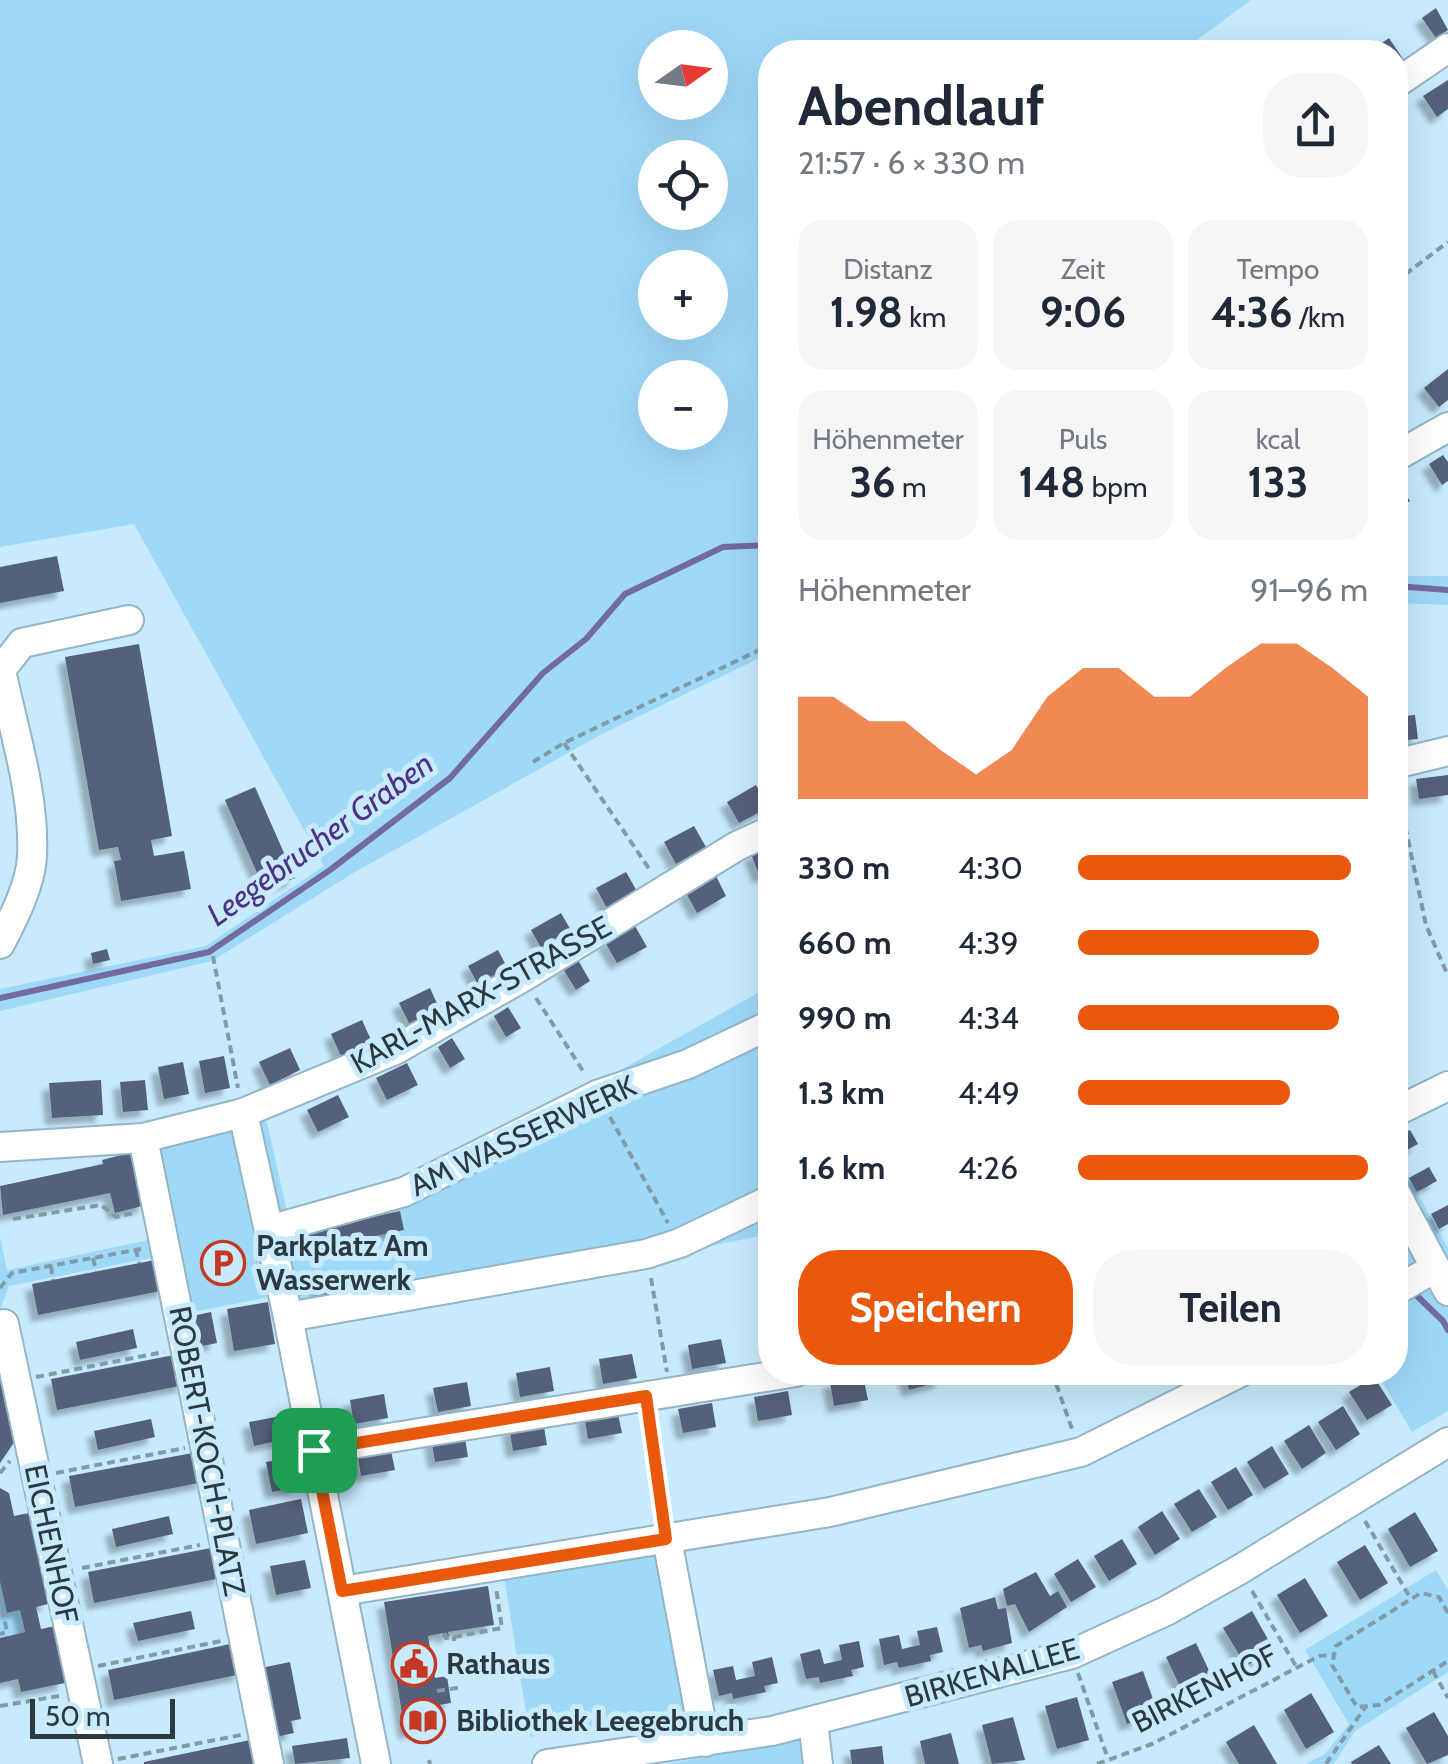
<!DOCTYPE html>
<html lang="de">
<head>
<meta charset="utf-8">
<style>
  body { margin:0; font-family:Cabin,sans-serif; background:#f6f6f7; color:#1f2937; height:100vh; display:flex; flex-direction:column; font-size:38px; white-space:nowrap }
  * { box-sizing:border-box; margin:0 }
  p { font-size:32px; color:#747a83 }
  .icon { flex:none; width:55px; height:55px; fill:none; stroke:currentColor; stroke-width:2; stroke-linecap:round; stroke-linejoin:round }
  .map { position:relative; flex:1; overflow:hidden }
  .drawer { position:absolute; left:758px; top:40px; width:650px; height:1345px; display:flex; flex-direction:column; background:#fff; border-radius:40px; box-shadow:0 10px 40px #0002 }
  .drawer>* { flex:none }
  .needle { width:65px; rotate:76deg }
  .buttons { position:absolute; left:638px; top:30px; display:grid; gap:20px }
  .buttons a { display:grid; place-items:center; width:90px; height:90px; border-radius:50%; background:#fff; box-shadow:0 10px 40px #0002; font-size:50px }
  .scale { position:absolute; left:30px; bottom:25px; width:145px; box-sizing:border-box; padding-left:10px; border:5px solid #2c3940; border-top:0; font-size:28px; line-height:35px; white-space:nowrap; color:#2c3940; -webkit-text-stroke:8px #c8eafd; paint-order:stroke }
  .pin { position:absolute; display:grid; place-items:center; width:85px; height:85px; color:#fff; margin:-42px; border-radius:20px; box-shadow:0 5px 15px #0006 }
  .round { display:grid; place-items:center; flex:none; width:105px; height:105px; border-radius:40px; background:#f6f6f7 }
  .summary { display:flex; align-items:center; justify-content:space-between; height:170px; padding:0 40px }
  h1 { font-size:55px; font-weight:700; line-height:75px }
  .stats { display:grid; grid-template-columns:repeat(3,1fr); gap:15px; height:170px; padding:10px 40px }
  .stats div { display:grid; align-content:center; border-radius:25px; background:#f6f6f7; text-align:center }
  .stats b { font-size:42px; font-weight:700 }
  .stats small { font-size:28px; font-weight:400 }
  .stats p { font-size:28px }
  .chart { height:280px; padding:20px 40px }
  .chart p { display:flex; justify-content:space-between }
  .chart svg { width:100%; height:180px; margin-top:10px; fill:#ea580c; opacity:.7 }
  .button { display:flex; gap:20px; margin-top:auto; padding:20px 40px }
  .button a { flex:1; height:115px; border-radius:40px; background:#ea580c; color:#fff; font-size:40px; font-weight:700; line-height:115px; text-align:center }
  .button a+a { background:#f6f6f7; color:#1f2937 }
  ul { padding:0 40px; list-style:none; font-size:32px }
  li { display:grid; grid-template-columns:160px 120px 1fr; align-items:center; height:75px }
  li i { height:25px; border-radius:12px; background:#ea580c }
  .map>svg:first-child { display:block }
</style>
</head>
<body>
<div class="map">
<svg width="1448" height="1764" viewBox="0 0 1448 1764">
  <defs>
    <filter id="shadow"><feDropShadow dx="-7" dy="7" stdDeviation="2.5" flood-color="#0004"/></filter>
  </defs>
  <rect width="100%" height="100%" fill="#c8eafd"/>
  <!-- green -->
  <g fill="#9ed9f8" fill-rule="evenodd">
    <path d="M0 0H1251L1181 52H770V653L602 734 355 872 212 961 0 1011V989L206 946 324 866 134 524 0 547ZM655 48H710V102H655ZM655 158H710V212H655ZM655 268H710V322H655ZM655 378H710V432H655Z"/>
    <polygon points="1395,576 1448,576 1448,605 1395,603"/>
    <polygon points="770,986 770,1234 435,1301 280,1325 275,1296 172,1316 160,1256 9,1286 0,1310 0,1237 7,1270 153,1239 130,1129 261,1096 288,1216 409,1178 594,1085"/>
    <polygon points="1395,1153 1448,1248 1448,1411 1412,1432 1377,1373 1395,1372 1395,1299 1405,1292 1395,1272"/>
    <polygon points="679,1541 706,1708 530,1737 502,1565"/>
    <polygon points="1436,1570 1448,1590 1448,1672 1355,1731 1334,1764 1306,1764 1325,1754 1349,1724 1305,1650"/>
    <polygon points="0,1582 7,1613 20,1610 25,1632 0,1638"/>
    <polygon points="803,1739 806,1764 667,1764"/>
  </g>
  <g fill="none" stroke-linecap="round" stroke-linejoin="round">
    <!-- stream -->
    <g stroke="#736a9d" stroke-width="6">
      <polyline points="1395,586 1448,590"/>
      <polyline points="0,998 209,952 330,870 450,778 543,673 586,639 625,594 723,547 770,545"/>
      <polyline points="1395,1260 1403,1276"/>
      <polyline points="1415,1294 1443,1321 1448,1330"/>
    </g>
  </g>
  <!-- building -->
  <g fill="#54617a" filter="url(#shadow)">
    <polygon points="1436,8 1448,30 1436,38 1422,18"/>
    <polygon points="1389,38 1403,59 1395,64 1395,52 1378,52 1375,48"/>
    <polygon points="1448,80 1448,109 1437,117 1423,96"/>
    <polygon points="1395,120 1407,137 1395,145"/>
    <polygon points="1448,369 1448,400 1439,407 1424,388"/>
    <polygon points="1443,455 1448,462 1448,481 1442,485 1429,464"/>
    <polygon points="1397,480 1410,501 1395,510 1395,481"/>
    <polygon points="57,556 64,591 0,603 0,567"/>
    <polygon points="139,644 172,836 151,840 154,856 184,851 191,889 121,901 114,861 121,860 118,847 99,850 65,657"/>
    <polygon points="1415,715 1418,739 1395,741 1395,717"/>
    <polygon points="1448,775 1448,795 1419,799 1416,779"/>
    <polygon points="756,785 769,807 739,823 727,802"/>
    <polygon points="255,787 295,878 265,891 225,800"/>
    <polygon points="694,826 706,847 676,864 664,842"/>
    <polygon points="770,847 770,873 760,877 751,854"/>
    <polygon points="626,872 638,893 608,910 596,888"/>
    <polygon points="715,874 726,896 697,913 685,891"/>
    <polygon points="561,913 573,934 543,951 531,930"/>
    <polygon points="635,926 647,947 617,963 605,942"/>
    <polygon points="107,949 110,960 93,964 91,953"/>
    <polygon points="498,950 509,971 480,988 468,966"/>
    <polygon points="578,960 590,981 576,990 563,969"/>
    <polygon points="430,988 440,1010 410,1025 399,1003"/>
    <polygon points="508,1007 521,1028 506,1037 494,1016"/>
    <polygon points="362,1020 372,1042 341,1056 331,1034"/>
    <polygon points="452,1038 465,1059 450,1068 438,1047"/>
    <polygon points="290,1048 300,1070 270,1085 259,1062"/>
    <polygon points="224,1056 230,1088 205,1093 199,1061"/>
    <polygon points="183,1062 189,1094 164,1099 158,1067"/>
    <polygon points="407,1063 418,1085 387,1100 376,1078"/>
    <polygon points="101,1080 103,1115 52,1118 49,1083"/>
    <polygon points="145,1080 148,1110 123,1112 120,1082"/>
    <polygon points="338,1095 349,1117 318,1132 307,1110"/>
    <polygon points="1410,1130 1418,1144 1398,1155 1395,1138"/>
    <polygon points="133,1152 146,1205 115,1213 110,1193 3,1215 0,1186 103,1164 102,1160"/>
    <polygon points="1429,1167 1437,1181 1417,1192 1409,1178"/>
    <polygon points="1448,1205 1448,1224 1439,1229 1431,1214"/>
    <polygon points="400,1211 404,1230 310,1250 306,1231"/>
    <polygon points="160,1259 166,1290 38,1315 32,1284"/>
    <polygon points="403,1268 407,1286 322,1305 318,1286"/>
    <polygon points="268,1302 275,1344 234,1351 227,1309"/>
    <polygon points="211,1312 217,1343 198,1347 192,1316"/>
    <polygon points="133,1329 137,1348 80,1360 76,1342"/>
    <polygon points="721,1339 726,1363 692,1369 688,1345"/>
    <polygon points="179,1354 185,1385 57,1410 51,1379"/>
    <polygon points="632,1354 637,1378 603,1384 599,1359"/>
    <polygon points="550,1367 554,1391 520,1397 516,1373"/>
    <polygon points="904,1372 939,1372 942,1381 909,1390"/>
    <polygon points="863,1376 868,1400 834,1406 830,1382"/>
    <polygon points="0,1377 15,1441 0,1463"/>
    <polygon points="1374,1377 1392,1405 1367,1420 1349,1392"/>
    <polygon points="467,1382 471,1406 438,1412 433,1388"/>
    <polygon points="788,1391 792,1415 758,1421 754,1397"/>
    <polygon points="384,1394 388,1418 354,1424 350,1400"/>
    <polygon points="712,1403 716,1427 683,1433 678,1409"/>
    <polygon points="1343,1406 1360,1434 1336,1450 1318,1422"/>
    <polygon points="617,1409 622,1433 588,1439 584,1415"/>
    <polygon points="291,1414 295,1437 254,1446 249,1422"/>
    <polygon points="151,1419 155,1437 98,1450 94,1431"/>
    <polygon points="543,1421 547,1445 513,1451 509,1427"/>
    <polygon points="1309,1425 1326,1453 1302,1469 1284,1441"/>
    <polygon points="464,1432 468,1457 435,1462 431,1438"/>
    <polygon points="390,1446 395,1470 361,1476 357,1451"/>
    <polygon points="1272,1446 1289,1474 1264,1489 1247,1462"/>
    <polygon points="198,1452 204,1482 75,1507 69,1476"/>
    <polygon points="290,1458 297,1487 272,1492 266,1462"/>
    <polygon points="1236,1467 1253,1495 1228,1510 1211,1482"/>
    <polygon points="0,1488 9,1493 14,1516 29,1513 48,1604 36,1607 41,1629 65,1624 75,1667 62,1670 65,1683 21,1692 18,1679 0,1683 0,1638 25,1632 20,1610 7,1613 0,1582"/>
    <polygon points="1199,1489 1217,1517 1192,1532 1174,1504"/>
    <polygon points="301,1499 308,1533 256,1544 249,1510"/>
    <polygon points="1162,1511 1180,1539 1155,1555 1138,1527"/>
    <polygon points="1415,1512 1438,1551 1410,1567 1388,1529"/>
    <polygon points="169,1516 173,1534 116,1547 112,1529"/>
    <polygon points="1122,1539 1137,1564 1109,1581 1094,1556"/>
    <polygon points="1365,1545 1388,1583 1360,1600 1337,1562"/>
    <polygon points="216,1547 222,1578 94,1603 88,1572"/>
    <polygon points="1078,1559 1096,1587 1071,1602 1054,1574"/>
    <polygon points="305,1560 311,1588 276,1595 270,1566"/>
    <polygon points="1036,1572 1050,1596 1058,1591 1067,1607 1029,1632 1015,1604 1007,1606 1003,1589"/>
    <polygon points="1305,1578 1328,1616 1300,1633 1277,1595"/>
    <polygon points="488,1586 494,1625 448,1632 449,1636 443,1637 443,1633 428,1636 435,1678 447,1676 451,1703 439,1705 443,1726 405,1732 384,1602"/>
    <polygon points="995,1597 998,1609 1006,1608 1012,1643 983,1651 981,1645 969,1648 960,1608"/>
    <polygon points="191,1611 195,1629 138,1641 133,1623"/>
    <polygon points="1252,1611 1274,1650 1246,1666 1223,1628"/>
    <polygon points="937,1627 943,1652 930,1655 931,1661 899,1668 897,1662 884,1665 879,1639 899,1635 902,1649 920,1645 917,1631"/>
    <polygon points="859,1641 864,1667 851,1670 853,1676 820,1683 819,1677 806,1679 800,1654 820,1649 824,1664 842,1660 839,1645"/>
    <polygon points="235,1643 242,1674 114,1700 108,1670"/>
    <polygon points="1196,1643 1215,1683 1185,1697 1166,1657"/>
    <polygon points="772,1657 778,1683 764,1686 766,1692 733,1699 732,1693 719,1696 713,1670 733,1666 736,1680 755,1676 752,1662"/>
    <polygon points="290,1662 301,1719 291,1721 294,1733 275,1737 261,1668"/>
    <polygon points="1143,1671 1158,1713 1127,1724 1112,1682"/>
    <polygon points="1311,1693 1334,1732 1306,1749 1284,1710"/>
    <polygon points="1077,1697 1089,1740 1057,1749 1045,1706"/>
    <polygon points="1434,1712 1448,1736 1448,1755 1427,1764 1406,1728"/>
    <polygon points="1013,1717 1025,1760 992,1764 982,1725"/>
    <polygon points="1254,1725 1267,1747 1277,1764 1239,1764 1226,1742"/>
    <polygon points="951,1733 959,1764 925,1764 920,1741"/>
    <polygon points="347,1738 350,1758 295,1764 292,1746"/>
    <polygon points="255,1739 260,1764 144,1764 144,1762"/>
    <polygon points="1379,1745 1391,1764 1352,1764 1351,1762"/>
    <polygon points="882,1746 884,1764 852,1764 850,1750"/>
  </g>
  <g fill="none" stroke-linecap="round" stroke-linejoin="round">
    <defs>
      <g id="minor">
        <polyline points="1395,84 1448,48"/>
        <polyline points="1395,457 1448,427"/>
        <polyline points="1395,764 1448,751"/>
        <path d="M0 944C13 919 31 884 32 856 35 794 13 729 1 670L22 643 129 620"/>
        <polyline points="1395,1112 1448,1086"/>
        <polyline points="243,1113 288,1317 376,1764"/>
        <polyline points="143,1138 269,1764"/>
        <polyline points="0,1147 143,1138 243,1113 395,1050 523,977 737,846 770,831"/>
        <polyline points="1395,1192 1448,1291"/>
        <polyline points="269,1230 404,1192 597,1095 688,1064 770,1025"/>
        <polyline points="1395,1291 1435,1268"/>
        <polyline points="288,1317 646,1254 680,1243 770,1200"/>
        <polyline points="4,1324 98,1764"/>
        <polyline points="315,1450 796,1372"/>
        <polyline points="667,1539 705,1742"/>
        <polyline points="342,1591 830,1512 1081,1452 1241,1372"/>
        <polyline points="813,1721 818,1764"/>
        <polyline points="547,1764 772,1731 1072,1654 1166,1611 1239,1570 1448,1442"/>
      </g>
    </defs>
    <!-- minor casing -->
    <use href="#minor" stroke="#94b5c6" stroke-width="32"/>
    <!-- path -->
    <g stroke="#829ba8" stroke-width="4" stroke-dasharray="8 5" stroke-linecap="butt">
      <polyline points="1395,282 1448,242"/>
      <polyline points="564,743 650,870"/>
      <polyline points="533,762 564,743 770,645"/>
      <polyline points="1401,788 1406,830 1426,925 1448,976"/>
      <polyline points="213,956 238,1088"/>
      <polyline points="536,998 585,1074"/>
      <polyline points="610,1117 668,1223"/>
      <polyline points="13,1219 101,1205 116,1217 133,1213"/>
      <polyline points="136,1249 139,1263"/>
      <polyline points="93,1258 96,1271"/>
      <polyline points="51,1266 53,1280"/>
      <polyline points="651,1278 667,1372"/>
      <polyline points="0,1288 12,1273 141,1249"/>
      <polyline points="1052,1372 1072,1429"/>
      <polyline points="36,1377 164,1352"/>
      <polyline points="649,1420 663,1515"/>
      <polyline points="0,1473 10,1461"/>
      <polyline points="56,1473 185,1448"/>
      <polyline points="1365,1521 1411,1599"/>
      <polyline points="82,1568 200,1545"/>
      <polyline points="1252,1591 1297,1668"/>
      <polyline points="0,1596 7,1632 0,1634"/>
      <polyline points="1448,1613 1439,1597 1421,1593 1336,1646 1332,1665 1357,1707 1379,1705 1448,1661"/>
      <polyline points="445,1633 446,1638 454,1637 454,1641"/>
      <polyline points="454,1637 502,1628 496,1588"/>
      <polyline points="98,1666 221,1641"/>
      <polyline points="1433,1671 1448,1698"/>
      <polyline points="1078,1673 1108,1759"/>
      <polyline points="437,1691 462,1687"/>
      <polyline points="0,1706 59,1696"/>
      <polyline points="118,1759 241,1735"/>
      <polyline points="429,1760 430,1764"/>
      <polyline points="1097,1764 1152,1744 1319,1656 1334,1655"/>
      <polyline points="1326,1764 1366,1706"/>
    </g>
    <!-- minor -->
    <use href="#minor" stroke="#fff" stroke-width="28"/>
  </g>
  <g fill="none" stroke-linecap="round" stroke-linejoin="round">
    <defs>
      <polygon id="route" points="646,1396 666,1539 342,1591 314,1450"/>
    </defs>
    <!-- route casing -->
    <use href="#route" stroke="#fff" stroke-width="20"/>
    <!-- route -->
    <use href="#route" stroke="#ea580c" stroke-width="12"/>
  </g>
  <!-- icons -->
  <defs>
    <symbol id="parking-ring" viewBox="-11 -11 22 22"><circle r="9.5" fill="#c8eafd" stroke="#c43824" stroke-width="1.5"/><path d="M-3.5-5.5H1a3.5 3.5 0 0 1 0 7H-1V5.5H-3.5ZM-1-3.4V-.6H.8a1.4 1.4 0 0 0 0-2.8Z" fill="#c43824"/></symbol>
    <symbol id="civic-ring" viewBox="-11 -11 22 22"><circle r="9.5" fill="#c8eafd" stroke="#c43824" stroke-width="1.5"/><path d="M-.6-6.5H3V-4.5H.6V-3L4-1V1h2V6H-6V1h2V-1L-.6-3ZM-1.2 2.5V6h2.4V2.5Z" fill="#c43824"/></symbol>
    <symbol id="library-ring" viewBox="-11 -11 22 22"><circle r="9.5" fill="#c8eafd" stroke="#c43824" stroke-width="1.5"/><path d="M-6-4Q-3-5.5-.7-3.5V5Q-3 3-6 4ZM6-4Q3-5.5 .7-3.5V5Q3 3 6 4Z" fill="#c43824"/></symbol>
  </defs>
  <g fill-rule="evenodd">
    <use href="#parking-ring" x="198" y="1238" width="50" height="50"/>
    <use href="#civic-ring" x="389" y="1639" width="50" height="50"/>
    <use href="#library-ring" x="398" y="1696" width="50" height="50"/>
  </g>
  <g text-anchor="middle" stroke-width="10" stroke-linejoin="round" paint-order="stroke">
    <!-- street labels -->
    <g font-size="30" fill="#2c3940" stroke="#c8eafd">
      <text transform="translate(481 995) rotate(-29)" y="10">KARL-MARX-STRASSE</text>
      <text transform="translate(523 1136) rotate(-25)" y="10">AM WASSERWERK</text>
      <text transform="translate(207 1451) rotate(79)" y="10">ROBERT-KOCH-PLATZ</text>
      <text transform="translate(51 1544) rotate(78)" y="10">EICHENHOF</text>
      <text transform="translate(992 1673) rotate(-16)" y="10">BIRKENALLEE</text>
      <text transform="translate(1205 1689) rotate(-27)" y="10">BIRKENHOF</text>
    </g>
    <!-- poi labels -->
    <g font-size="30" font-weight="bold" fill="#2c3940" stroke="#c8eafd" text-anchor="start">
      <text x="256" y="1256">Parkplatz Am<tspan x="256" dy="34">Wasserwerk</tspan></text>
      <text x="446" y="1674">Rathaus</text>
      <text x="456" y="1731">Bibliothek Leegebruch</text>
    </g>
    <!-- water labels -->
    <g font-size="32" font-style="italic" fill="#4e3285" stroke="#c8eafd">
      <text transform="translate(320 839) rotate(-36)" y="11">Leegebrucher Graben</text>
    </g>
  </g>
</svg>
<div class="buttons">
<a><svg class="needle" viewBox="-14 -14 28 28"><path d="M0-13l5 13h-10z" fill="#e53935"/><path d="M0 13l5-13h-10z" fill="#747a83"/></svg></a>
<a><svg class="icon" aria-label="locate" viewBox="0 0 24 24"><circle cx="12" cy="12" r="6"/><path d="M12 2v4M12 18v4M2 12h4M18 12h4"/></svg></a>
<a>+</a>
<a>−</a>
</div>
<div class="scale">50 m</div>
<div class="pin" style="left:314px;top:1450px;background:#1e9e55"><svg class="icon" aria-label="arrive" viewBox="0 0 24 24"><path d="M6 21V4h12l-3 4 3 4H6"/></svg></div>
<section class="drawer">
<div class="summary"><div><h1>Abendlauf</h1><p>21:57 · 6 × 330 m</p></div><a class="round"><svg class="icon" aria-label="share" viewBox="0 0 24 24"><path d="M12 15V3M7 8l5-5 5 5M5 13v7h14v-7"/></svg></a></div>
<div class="stats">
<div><p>Distanz</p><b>1.98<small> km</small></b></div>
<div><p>Zeit</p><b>9:06</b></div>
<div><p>Tempo</p><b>4:36<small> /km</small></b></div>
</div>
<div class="stats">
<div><p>Höhenmeter</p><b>36<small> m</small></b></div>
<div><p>Puls</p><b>148<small> bpm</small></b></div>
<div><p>kcal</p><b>133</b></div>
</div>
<div class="chart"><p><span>Höhenmeter</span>91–96 m</p>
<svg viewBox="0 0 160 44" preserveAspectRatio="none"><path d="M0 44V19L10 19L20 25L30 25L40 32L50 38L60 32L70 19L80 12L90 12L100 19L110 19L120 12L130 6L140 6L150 12L160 19V44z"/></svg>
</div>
<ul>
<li><b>330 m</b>4:30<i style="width:94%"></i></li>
<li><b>660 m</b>4:39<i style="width:83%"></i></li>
<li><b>990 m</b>4:34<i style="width:90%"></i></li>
<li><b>1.3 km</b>4:49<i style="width:73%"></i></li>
<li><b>1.6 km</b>4:26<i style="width:100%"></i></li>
</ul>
<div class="button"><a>Speichern</a><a>Teilen</a></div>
</section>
</div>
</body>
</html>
